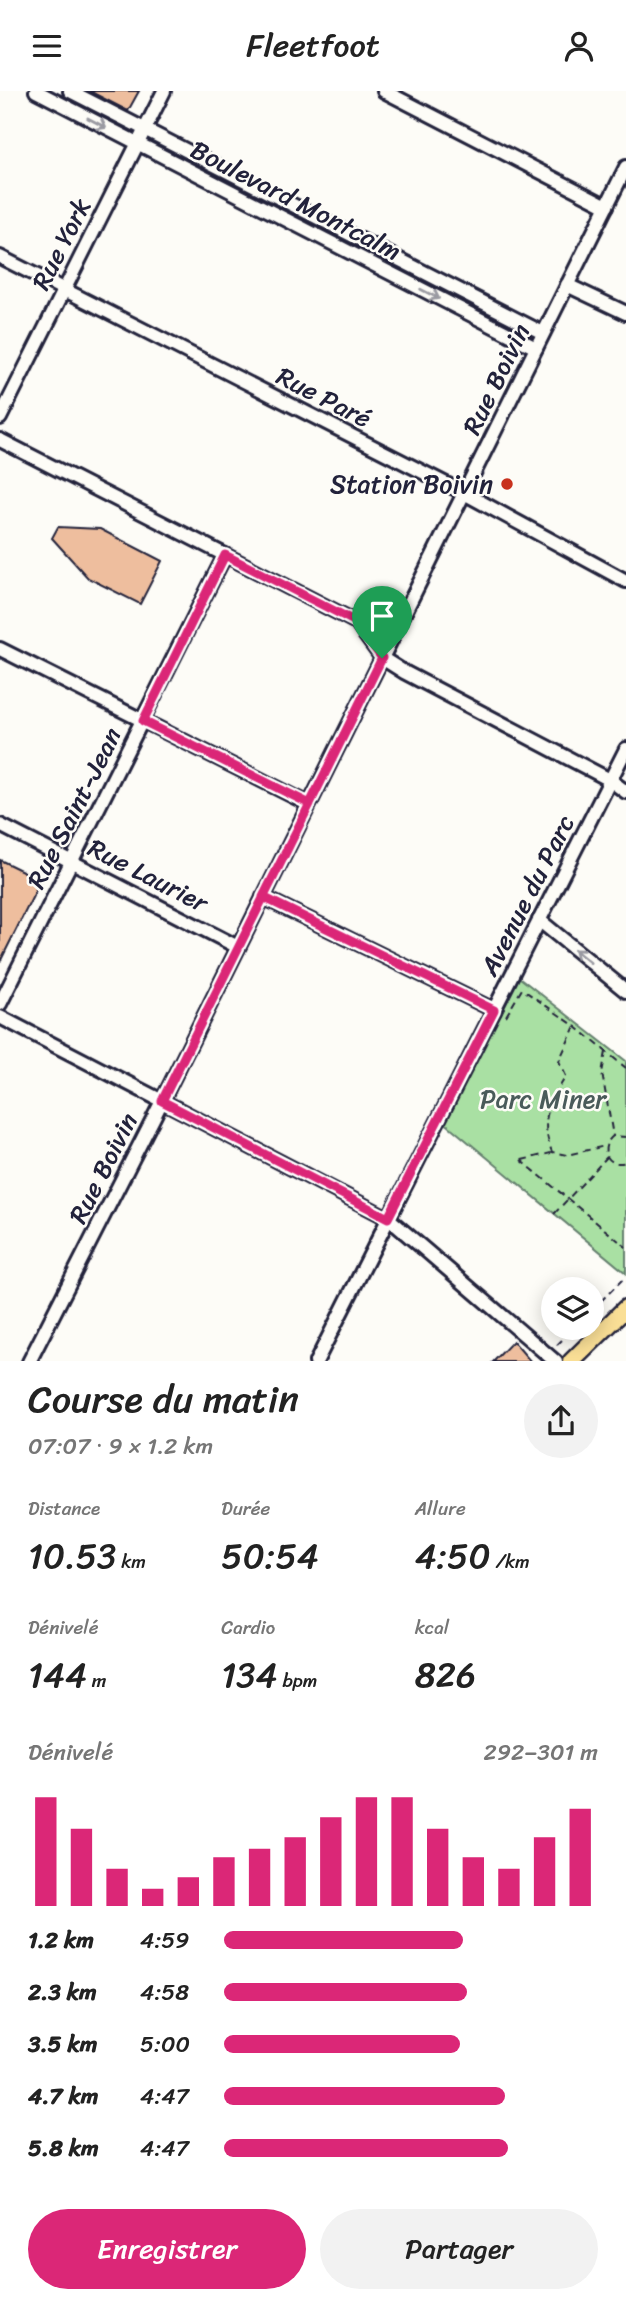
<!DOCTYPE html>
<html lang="fr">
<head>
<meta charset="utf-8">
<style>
  body { margin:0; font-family:Sriracha,sans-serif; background:#f2f2f2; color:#222; height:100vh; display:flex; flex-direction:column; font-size:26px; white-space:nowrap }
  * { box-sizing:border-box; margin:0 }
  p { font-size:23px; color:#767676 }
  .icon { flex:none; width:38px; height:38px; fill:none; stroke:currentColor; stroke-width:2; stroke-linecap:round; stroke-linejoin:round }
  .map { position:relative; height:1270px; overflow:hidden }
  .details { display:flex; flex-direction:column; background:#fff; flex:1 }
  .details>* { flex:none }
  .tools { position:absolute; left:541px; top:1186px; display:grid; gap:14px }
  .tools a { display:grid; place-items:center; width:63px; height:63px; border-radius:50%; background:#fff; box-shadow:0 4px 18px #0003; font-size:35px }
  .pin { position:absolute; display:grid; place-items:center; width:60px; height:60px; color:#fff; margin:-72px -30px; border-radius:50% 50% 50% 0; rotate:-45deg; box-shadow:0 0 7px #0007 }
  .pin .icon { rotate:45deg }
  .round { display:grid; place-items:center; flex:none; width:74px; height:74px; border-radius:37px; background:#f2f2f2 }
  .overview { display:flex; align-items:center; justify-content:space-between; height:119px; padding:0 28px }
  h1 { font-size:38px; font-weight:600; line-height:52px }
  .stats { display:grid; grid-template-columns:repeat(3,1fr); gap:10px; height:119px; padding:7px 28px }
  .stats div { display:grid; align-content:center }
  .stats b { font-size:35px; font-weight:600 }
  .stats small { font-size:19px; font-weight:400 }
  .stats p { font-size:19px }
  .chart { height:196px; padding:14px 28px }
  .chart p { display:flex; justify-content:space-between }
  .chart svg { width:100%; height:126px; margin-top:7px; stroke:#db2777; stroke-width:6 }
  .action { display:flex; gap:14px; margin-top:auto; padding:14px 28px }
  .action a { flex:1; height:80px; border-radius:42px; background:#db2777; color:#fff; font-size:28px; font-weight:600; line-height:80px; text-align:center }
  .action a+a { background:#f2f2f2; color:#222 }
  ul { padding:0 28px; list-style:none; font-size:23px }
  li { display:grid; grid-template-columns:112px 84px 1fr; align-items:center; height:52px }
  li i { height:18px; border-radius:9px; background:#db2777 }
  header { display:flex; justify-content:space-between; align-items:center; height:91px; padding:0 28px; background:#fff; font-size:32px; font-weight:600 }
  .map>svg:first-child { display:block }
</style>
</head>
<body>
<header><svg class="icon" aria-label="menu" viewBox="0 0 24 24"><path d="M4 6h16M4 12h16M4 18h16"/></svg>Fleetfoot<svg class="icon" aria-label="person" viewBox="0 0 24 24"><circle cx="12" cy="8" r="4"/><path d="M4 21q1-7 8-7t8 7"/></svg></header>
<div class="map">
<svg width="626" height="1271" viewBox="0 0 626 1271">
  <rect width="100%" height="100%" fill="#fdfcf7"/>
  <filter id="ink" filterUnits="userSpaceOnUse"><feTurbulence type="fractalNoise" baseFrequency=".0143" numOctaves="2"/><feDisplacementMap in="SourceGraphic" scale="14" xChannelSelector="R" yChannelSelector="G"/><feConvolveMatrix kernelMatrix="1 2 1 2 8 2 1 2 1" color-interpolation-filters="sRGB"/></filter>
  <g filter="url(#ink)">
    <!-- green -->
    <polygon fill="#a9e0a3" stroke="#66816f" stroke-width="2" points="515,883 626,970 626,1182 443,1030"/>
    <!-- building -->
    <g fill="#eebe9e" stroke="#22223b" stroke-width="2">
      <polygon points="89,0 139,0 128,20"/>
      <polygon points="58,436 100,438 162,470 140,513 88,487 52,447"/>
      <polygon points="0,769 41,789 0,871"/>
      <polygon points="513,1250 531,1271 493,1271"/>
    </g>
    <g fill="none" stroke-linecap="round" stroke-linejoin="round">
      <defs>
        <g id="minor">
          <polyline points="36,0 536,257"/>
          <polyline points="70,0 543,242"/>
          <polyline points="384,0 607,115"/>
          <polyline points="0,166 464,402 626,490"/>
          <polyline points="567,194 626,222"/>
          <polyline points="0,327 164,0"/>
          <polyline points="0,349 356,531 382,567 404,581 610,689 626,701"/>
          <polyline points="0,558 309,713"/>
          <polyline points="0,734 238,856"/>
          <polyline points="263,806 494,919"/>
          <polyline points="539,829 626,900"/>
          <polyline points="0,913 225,464"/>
          <polyline points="0,926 388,1127 556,1271"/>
          <polyline points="29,1271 162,1010 626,76"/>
          <polyline points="316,1271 626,658"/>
        </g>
        <polyline id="major" points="571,1271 626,1217"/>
      </defs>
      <!-- minor casing -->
      <use href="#minor" stroke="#22223b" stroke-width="18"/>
      <!-- major casing -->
      <use href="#major" stroke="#22223b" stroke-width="21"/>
      <!-- path -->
      <g stroke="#22223b" stroke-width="2" stroke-dasharray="7 5" stroke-linecap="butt">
        <polyline points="506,925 522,898 575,935 626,977"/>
        <path d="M575 935 559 970 566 985C549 1014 539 1027 552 1061L567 1064 605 1055"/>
        <polyline points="606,961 602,982 613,1045"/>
        <path d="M626 1046 613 1045C598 1057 607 1077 626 1071"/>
        <polyline points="521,1069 626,1156"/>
        <polyline points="522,1069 551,1062"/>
        <polyline points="554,1123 607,1066"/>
        <polyline points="592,1219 626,1185"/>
        <polyline points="557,1254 574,1237"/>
      </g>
      <!-- minor -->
      <use href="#minor" stroke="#fdfcf7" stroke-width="12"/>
      <!-- major -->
      <use href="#major" stroke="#fadf96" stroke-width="16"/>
    </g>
    <!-- one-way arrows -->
    <defs><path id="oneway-shaft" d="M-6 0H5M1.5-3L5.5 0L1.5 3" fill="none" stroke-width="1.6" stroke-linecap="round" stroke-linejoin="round" transform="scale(1.75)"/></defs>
    <g stroke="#9a9aa2">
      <use href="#oneway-shaft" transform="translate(97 32) rotate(28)"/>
      <use href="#oneway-shaft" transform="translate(430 203) rotate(27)"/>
      <use href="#oneway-shaft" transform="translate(582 865) rotate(-141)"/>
    </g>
  </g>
  <g fill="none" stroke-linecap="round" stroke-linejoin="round" filter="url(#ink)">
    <defs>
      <path id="route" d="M382 567C309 715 236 862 162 1010L388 1127 494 919 263 806 310 713 143 630 225 464 356 531 382 567"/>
    </defs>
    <!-- route casing -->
    <use href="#route" stroke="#fff" stroke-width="14"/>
    <!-- route -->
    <use href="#route" stroke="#db2777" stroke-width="9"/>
  </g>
  <!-- markers -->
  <circle fill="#c8321e" stroke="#fdfcf7" stroke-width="2.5" cx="507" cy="393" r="7"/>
  <g text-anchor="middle" stroke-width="5" stroke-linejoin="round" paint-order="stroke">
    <!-- street labels -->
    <g font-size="26" fill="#22223b" stroke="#fdfcf7">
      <text transform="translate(296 109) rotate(27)" y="9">Boulevard Montcalm</text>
      <text transform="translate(61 153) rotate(-63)" y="9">Rue York</text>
      <text transform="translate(496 288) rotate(-64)" y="9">Rue Boivin</text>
      <text transform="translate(324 306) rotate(27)" y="9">Rue Paré</text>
      <text transform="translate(74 717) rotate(-63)" y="9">Rue Saint-Jean</text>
      <text transform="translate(148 784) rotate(27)" y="9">Rue Laurier</text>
      <text transform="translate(527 804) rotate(-63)" y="9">Avenue du Parc</text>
      <text transform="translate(103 1077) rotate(-63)" y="9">Rue Boivin</text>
    </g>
    <!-- poi labels -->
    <g font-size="26" fill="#22223b" stroke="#fdfcf7" text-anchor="end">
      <text x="493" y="402">Station Boivin</text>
    </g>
    <!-- park labels -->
    <g font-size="26" fill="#4a5b5a" stroke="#fdfcf7">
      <text x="543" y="1017">Parc Miner</text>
    </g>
  </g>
</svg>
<div class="tools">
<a><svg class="icon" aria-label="layers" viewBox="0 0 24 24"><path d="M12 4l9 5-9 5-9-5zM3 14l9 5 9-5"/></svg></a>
</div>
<div class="pin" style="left:382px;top:567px;background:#1e9e55"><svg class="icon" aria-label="arrive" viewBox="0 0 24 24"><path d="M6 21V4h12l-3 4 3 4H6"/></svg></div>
</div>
<section class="details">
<div class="overview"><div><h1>Course du matin</h1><p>07:07 · 9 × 1.2 km</p></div><a class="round"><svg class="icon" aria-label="share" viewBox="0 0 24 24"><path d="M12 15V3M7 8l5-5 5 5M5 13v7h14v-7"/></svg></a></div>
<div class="stats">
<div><p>Distance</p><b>10.53<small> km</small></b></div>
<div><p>Durée</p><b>50:54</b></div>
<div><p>Allure</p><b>4:50<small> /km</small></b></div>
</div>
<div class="stats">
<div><p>Dénivelé</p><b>144<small> m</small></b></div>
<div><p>Cardio</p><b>134<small> bpm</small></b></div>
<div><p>kcal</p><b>826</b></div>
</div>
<div class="chart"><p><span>Dénivelé</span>292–301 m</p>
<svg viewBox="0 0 160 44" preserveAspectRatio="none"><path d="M5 44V6M15 44V17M25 44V31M35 44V38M45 44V34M55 44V27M65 44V24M75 44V20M85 44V13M95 44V6M105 44V6M115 44V17M125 44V27M135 44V31M145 44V20M155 44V10"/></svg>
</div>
<ul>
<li><b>1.2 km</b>4:59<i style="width:64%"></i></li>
<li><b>2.3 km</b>4:58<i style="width:65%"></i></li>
<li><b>3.5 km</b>5:00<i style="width:63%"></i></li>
<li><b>4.7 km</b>4:47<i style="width:75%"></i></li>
<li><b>5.8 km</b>4:47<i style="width:76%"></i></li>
</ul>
<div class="action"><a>Enregistrer</a><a>Partager</a></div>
</section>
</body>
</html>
